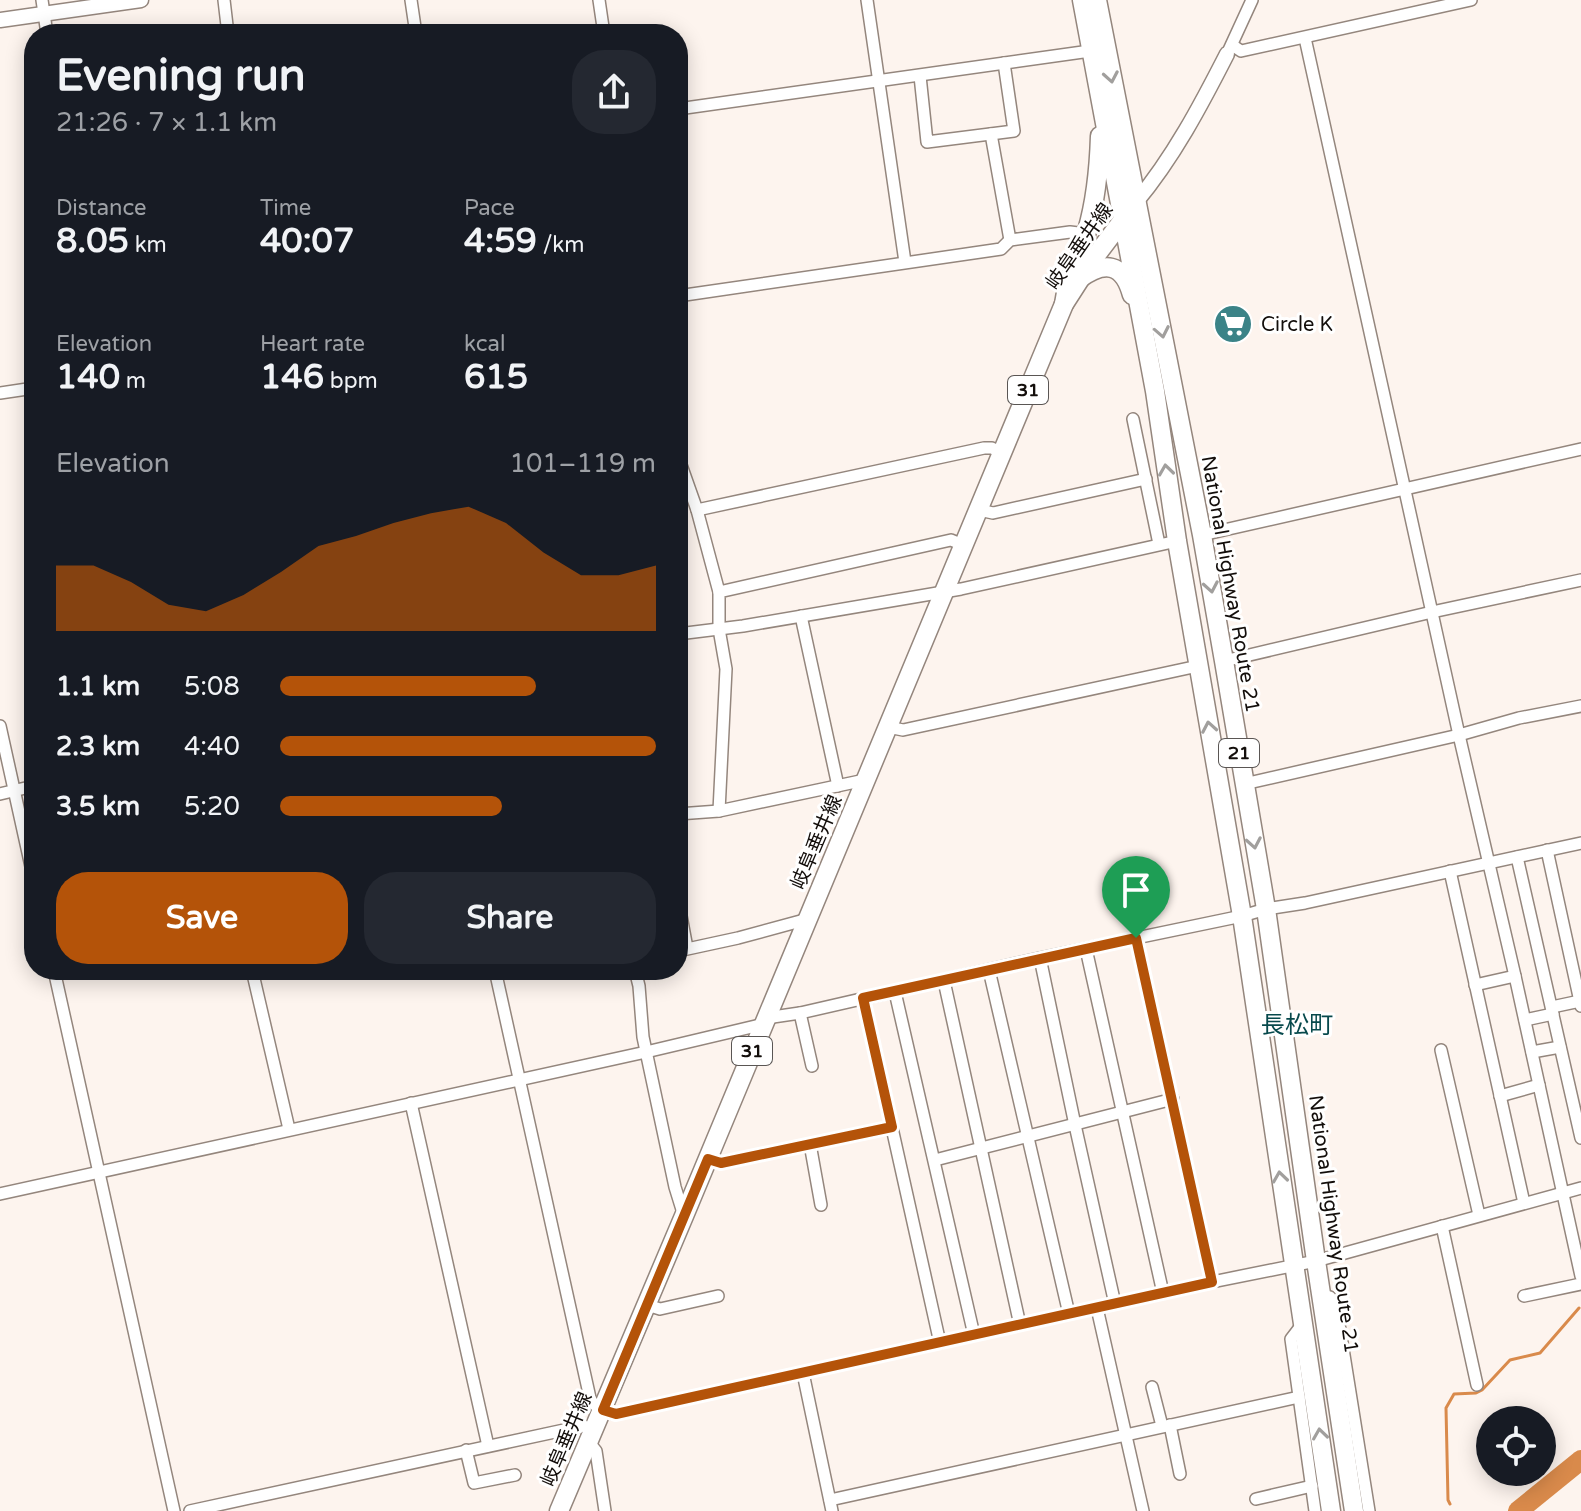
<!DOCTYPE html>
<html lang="en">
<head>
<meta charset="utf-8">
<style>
  body { margin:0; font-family:"Varela Round","Noto Sans JP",sans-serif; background:#242831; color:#f1f3f6; height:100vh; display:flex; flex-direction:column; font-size:30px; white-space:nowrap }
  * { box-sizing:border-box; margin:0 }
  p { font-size:26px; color:#9ea1a6 }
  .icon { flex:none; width:44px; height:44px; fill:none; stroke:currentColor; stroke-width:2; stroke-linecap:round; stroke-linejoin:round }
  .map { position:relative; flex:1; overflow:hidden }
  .drawer { position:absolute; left:24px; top:24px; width:664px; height:956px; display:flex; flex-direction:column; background:#171b24; border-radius:32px; box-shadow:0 4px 20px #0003 }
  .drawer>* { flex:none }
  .fabs { position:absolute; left:1476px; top:1406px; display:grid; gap:16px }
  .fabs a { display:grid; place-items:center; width:80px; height:80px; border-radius:50%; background:#171b24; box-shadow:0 4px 20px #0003; font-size:40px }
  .pin { position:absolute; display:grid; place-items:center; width:68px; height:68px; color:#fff; margin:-82px -34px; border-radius:50% 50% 50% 0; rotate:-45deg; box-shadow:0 0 8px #0007 }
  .pin .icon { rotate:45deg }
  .round { display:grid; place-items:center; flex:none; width:84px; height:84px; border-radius:32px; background:#242831 }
  .summary { display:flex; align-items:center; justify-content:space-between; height:136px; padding:0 32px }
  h1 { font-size:44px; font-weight:700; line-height:60px }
  .figures { display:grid; grid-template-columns:repeat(3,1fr); gap:12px; height:136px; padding:8px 32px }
  .figures div { display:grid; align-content:center }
  .figures b { font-size:34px; font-weight:700 }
  .figures small { font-size:22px; font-weight:400 }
  .figures p { font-size:22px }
  .chart { height:224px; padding:16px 32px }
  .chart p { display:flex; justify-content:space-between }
  .chart svg { width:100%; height:144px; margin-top:8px; fill:#b45309; opacity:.7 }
  .cta { display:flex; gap:16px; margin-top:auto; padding:16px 32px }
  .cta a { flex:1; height:92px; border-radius:32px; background:#b45309; color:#fff; font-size:32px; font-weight:700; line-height:92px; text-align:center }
  .cta a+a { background:#242831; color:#f1f3f6 }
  ul { padding:0 32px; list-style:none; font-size:26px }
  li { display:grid; grid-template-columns:128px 96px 1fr; align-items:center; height:60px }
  li i { height:20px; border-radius:10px; background:#b45309 }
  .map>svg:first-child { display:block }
</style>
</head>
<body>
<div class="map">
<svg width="1581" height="1511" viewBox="0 0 1581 1511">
  <rect width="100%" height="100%" fill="#fdf4ee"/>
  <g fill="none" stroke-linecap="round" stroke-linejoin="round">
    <!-- stream -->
    <polyline stroke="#d98a4b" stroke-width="3" points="1450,1504 1448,1500 1446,1408 1454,1394 1476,1393 1482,1390 1510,1360 1540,1353 1579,1308"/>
    <!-- river -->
    <polyline stroke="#d98a4b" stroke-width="20" points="1518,1511 1581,1460"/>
    <defs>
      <g id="minor">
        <polyline points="42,0 47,34"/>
        <polyline points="224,0 228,34"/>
        <polyline points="411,0 416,34"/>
        <polyline points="599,0 604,34"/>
        <polyline points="867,0 905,262"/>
        <polyline points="1305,38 1459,735 1515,976 1581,1276"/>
        <polyline points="1232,45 1241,51 1471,0"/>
        <polyline points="1229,50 1252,0"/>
        <polyline points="920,76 927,142 1014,131 1004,63"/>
        <polyline points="678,109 1090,51"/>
        <polyline points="991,134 1010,240"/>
        <polyline points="678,296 1001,249 1010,240 1070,232 1087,234"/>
        <polyline points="0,393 34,388"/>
        <polyline points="1133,419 1159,544"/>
        <polyline points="680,462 697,510"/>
        <polyline points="979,510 993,513 1146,479"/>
        <polyline points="1202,535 1581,449"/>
        <polyline points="719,592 697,510 984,448 992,448 1001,453"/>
        <polyline points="801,616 838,786"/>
        <polyline points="678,634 743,626 961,589 1177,541"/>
        <polyline points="1224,661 1432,612 1581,580"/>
        <polyline points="0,726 34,880"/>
        <polyline points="888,727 903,730 1198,666"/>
        <polyline points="1244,784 1459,735 1519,718 1581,706"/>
        <polyline points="0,794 34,786"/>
        <polyline points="719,811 726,669 719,629 719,592 951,540 963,545"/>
        <polyline points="678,814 719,811 865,780"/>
        <polyline points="1547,850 1581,1006"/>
        <polyline points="1517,857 1581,1138"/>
        <polyline points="1450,871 1524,1203"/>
        <polyline points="678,900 687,948"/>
        <polyline points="1136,938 1212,1282"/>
        <polyline points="1086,949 1163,1293"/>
        <polyline points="678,951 738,938 808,919"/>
        <polyline points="1040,958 1075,1125 1115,1304"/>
        <polyline points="54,970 174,1511"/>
        <polyline points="252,970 289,1129"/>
        <path d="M495 970 590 1398C594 1408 606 1413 616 1414L1212 1282 1316 1261 1581 1188"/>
        <polyline points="635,970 639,986 643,1037 675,1187 684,1216"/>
        <polyline points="989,970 1069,1314"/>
        <polyline points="944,981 1020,1325"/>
        <polyline points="1475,985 1515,976"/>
        <polyline points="895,992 974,1335"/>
        <polyline points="863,998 940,1343"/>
        <polyline points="1552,1007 1580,1001"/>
        <polyline points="800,1013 812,1066"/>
        <polyline points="766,1018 800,1013 1040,958 1242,916 1266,909 1305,903 1581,843"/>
        <polyline points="1525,1020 1553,1014"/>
        <polyline points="1441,1050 1479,1215"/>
        <polyline points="1532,1052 1560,1047"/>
        <polyline points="1500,1096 1539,1085"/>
        <polyline points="411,1103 488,1446"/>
        <polyline points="810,1144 821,1205"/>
        <polyline points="708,1159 721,1163 892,1127"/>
        <polyline points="935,1160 1173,1099"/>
        <polyline points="0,1194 646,1052 764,1024"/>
        <polyline points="1442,1226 1477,1385"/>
        <polyline points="1322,1295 1330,1297 1336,1305 1369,1511"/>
        <polyline points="1524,1296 1581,1284"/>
        <polyline points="647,1305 660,1309 718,1296"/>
        <polyline points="1097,1308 1143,1511"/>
        <polyline points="1304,1322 1291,1339 1315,1511"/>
        <polyline points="803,1373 832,1511"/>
        <polyline points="1152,1387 1162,1426"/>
        <polyline points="1170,1425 1180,1474"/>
        <polyline points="588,1445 592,1446 596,1451 605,1511"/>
        <polyline points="466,1450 474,1483 515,1475"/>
        <polyline points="1256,1499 1312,1486"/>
        <polyline points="830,1500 1299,1397"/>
        <polyline points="190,1511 578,1427 584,1426 594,1430"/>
      </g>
      <g id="tertiary">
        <polyline points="0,20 141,0"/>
        <path d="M1136 202C1173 158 1201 105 1227 54"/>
      </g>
      <polyline id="primary" points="559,1511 684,1216 1064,304 1091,262 1129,212"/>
      <g id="trunk">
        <polyline points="1082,0 1155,391 1177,541 1242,916 1331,1511"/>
        <polyline points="1097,0 1202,535 1224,661 1266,909 1316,1261 1354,1511"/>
        <path d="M1079 279C1104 261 1123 262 1132 295"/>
        <path d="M1064 304C1067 278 1080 257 1087 231 1096 200 1099 169 1100 136"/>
      </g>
    </defs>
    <!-- minor casing -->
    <use href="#minor" stroke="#94867d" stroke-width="14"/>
    <!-- tertiary casing -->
    <use href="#tertiary" stroke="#94867d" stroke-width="17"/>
    <!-- primary casing -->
    <use href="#primary" stroke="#94867d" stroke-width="21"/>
    <!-- trunk casing -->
    <use href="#trunk" stroke="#94867d" stroke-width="21"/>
    <!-- minor -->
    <use href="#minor" stroke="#fff" stroke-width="11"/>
    <!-- tertiary -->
    <use href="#tertiary" stroke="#fff" stroke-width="14"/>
    <!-- primary -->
    <use href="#primary" stroke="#fff" stroke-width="18"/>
    <!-- trunk -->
    <use href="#trunk" stroke="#fff" stroke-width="18"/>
  </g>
  <!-- one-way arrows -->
  <defs><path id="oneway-chevron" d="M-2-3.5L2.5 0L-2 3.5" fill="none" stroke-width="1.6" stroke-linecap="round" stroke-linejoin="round" transform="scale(2)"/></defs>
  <g stroke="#a19f9d">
    <use href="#oneway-chevron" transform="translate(1111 77) rotate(80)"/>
    <use href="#oneway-chevron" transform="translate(1162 332) rotate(79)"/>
    <use href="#oneway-chevron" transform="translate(1166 470) rotate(-98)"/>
    <use href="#oneway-chevron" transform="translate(1211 587) rotate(80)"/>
    <use href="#oneway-chevron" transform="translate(1209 727) rotate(-100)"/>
    <use href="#oneway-chevron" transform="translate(1254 843) rotate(80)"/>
    <use href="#oneway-chevron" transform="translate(1280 1177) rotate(-98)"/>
    <use href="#oneway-chevron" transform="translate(1320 1434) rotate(-98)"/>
  </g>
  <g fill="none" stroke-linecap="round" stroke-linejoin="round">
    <defs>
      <polygon id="route" points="1136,938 1212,1282 616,1414 603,1410 708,1159 721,1163 892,1127 863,998"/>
    </defs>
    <!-- route casing -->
    <use href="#route" stroke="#fff" stroke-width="16"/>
    <!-- route -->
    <use href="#route" stroke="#b45309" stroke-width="10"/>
  </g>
  <!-- icons -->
  <defs>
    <symbol id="supermarket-disc" viewBox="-11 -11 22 22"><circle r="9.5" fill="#3b8387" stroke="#fff"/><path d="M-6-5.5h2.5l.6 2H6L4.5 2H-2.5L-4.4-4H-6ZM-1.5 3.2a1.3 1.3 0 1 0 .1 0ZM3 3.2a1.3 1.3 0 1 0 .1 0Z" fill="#fff"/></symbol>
  </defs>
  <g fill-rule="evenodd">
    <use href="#supermarket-disc" x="1211" y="302" width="44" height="44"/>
  </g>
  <g text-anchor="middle" stroke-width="6" stroke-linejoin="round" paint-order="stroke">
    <!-- shield labels -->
    <g fill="#fff" stroke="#5a5654" stroke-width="2">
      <rect x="1008" y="376" width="40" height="28" rx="6"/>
      <rect x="1219" y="739" width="40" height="28" rx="6"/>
      <rect x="732" y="1037" width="40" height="28" rx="6"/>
    </g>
    <g font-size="18" font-weight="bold" fill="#130e0b">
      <text x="1028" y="396">31</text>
      <text x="1239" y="759">21</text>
      <text x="752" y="1057">31</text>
    </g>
    <!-- street labels -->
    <g font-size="20" fill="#130e0b" stroke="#fff">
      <text transform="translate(1079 246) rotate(-55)" y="7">岐阜垂井線</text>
      <text transform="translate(1231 584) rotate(80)" y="7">National Highway Route 21</text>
      <text transform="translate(816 842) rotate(-67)" y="7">岐阜垂井線</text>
      <text transform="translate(1334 1224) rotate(82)" y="7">National Highway Route 21</text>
      <text transform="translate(566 1439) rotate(-67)" y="7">岐阜垂井線</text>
    </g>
    <!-- poi labels -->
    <g font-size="20" fill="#130e0b" stroke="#fff" text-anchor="start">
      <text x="1261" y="331">Circle K</text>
    </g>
    <!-- quarter labels -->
    <g font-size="24" fill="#07494c" stroke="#fff">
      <text x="1297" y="1033">長松町</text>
    </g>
  </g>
</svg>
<div class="fabs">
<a><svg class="icon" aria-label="locate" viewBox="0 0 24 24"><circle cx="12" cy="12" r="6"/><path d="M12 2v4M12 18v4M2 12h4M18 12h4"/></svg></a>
</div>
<div class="pin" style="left:1136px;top:938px;background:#1e9e55"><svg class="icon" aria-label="arrive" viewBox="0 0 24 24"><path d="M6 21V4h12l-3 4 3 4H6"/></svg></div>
<section class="drawer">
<div class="summary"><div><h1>Evening run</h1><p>21:26 · 7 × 1.1 km</p></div><a class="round"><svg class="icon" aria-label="share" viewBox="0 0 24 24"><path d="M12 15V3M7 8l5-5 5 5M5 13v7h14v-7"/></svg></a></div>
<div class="figures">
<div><p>Distance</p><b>8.05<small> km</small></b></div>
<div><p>Time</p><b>40:07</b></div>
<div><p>Pace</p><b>4:59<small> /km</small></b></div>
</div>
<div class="figures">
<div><p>Elevation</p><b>140<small> m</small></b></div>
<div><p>Heart rate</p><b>146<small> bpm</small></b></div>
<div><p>kcal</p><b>615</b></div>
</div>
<div class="chart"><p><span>Elevation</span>101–119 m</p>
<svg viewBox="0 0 160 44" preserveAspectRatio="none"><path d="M0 44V24L10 24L20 29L30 36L40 38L50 33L60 26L70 18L80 15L90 11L100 8L110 6L120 11L130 20L140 27L150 27L160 24V44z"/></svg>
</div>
<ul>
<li><b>1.1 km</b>5:08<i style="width:68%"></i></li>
<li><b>2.3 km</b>4:40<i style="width:100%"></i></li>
<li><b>3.5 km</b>5:20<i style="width:59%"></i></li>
</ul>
<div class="cta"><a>Save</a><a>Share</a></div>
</section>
</div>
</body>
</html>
